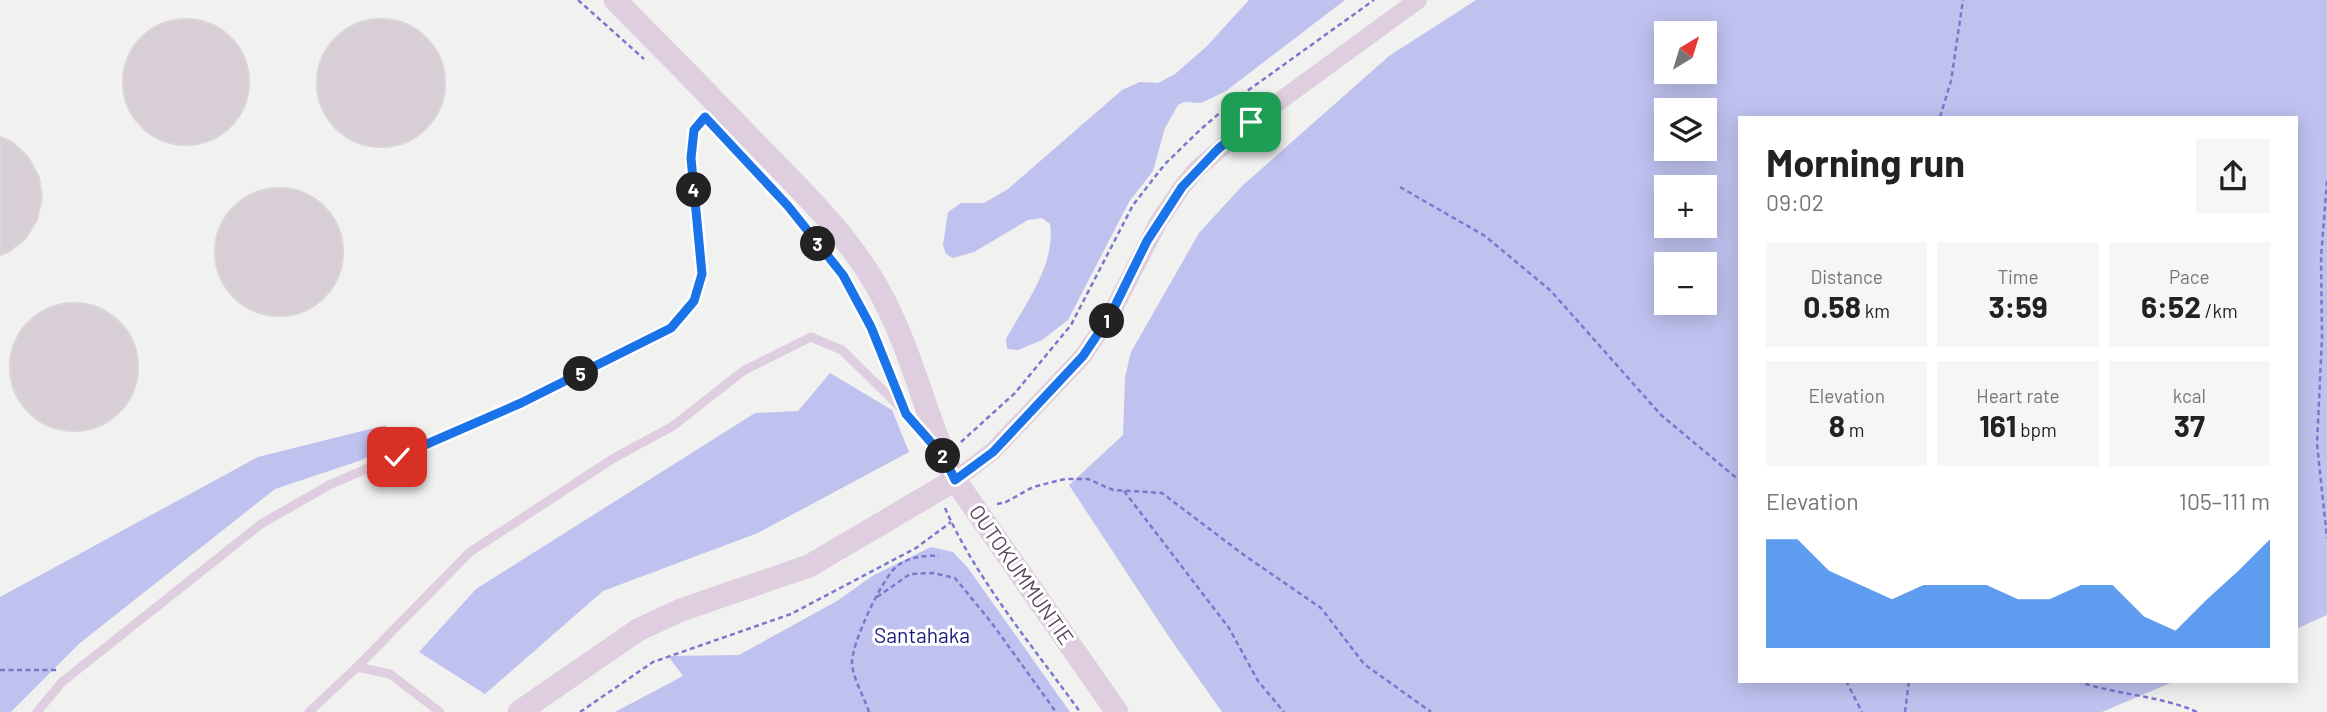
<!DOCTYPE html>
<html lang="en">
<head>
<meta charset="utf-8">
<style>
  body { margin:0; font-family:Barlow,sans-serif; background:#f6f6f6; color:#222; height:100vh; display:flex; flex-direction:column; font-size:26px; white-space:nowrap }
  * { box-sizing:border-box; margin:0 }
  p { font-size:23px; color:#767676 }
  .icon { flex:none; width:38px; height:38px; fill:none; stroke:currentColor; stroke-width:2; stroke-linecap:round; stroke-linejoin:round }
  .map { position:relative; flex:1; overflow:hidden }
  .details { position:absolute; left:1738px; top:116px; width:560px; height:567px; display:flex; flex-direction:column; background:#fff; border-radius:0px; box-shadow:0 4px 18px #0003 }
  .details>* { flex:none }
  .needle { width:46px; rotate:38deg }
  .buttons { position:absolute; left:1654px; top:21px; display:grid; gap:14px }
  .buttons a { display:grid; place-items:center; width:63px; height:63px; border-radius:0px; background:#fff; box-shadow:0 4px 18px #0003; font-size:35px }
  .pin { position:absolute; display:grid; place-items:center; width:60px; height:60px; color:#fff; margin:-30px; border-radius:14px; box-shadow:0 4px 10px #0006 }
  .km { position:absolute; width:35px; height:35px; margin:-18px; border-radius:50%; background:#222; color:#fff; font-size:19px; line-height:35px; text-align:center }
  .round { display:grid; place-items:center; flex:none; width:74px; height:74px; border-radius:0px; background:#f6f6f6 }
  .overview { display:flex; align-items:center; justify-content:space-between; height:119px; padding:0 28px }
  h1 { font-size:38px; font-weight:700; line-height:52px }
  .figures { display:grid; grid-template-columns:repeat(3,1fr); gap:10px; height:119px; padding:7px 28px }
  .figures div { display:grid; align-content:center; border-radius:0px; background:#f6f6f6; text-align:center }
  .figures b { font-size:30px; font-weight:700 }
  .figures small { font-size:19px; font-weight:400 }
  .figures p { font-size:19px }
  .chart { height:196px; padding:14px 28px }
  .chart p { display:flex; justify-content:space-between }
  .chart svg { width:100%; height:126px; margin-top:7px; fill:#1a73e8; opacity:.7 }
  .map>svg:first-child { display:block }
</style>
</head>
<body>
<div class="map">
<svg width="2327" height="712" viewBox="0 0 2327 712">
  <rect width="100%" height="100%" fill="#f1f2f0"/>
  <!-- green -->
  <g fill="#bfc2ef" fill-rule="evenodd">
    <path d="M1249 0H1345L1226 91 1201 103 1184 102 1178 105 1165 128 1153 171 1129 202 1068 320 1042 340 1018 350 1007 349 1006 339C1025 304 1056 265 1050 224L1042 218 1028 220 974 252 953 258 946 254 943 245 948 212 961 203H984L1008 189 1122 90 1140 82 1158 83 1175 74 1206 47Z"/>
    <path d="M1476 0H2327V615L2296 629V117H1740V681H2175L2102 712H1222L1169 637 1069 485 1123 435 1125 377 1131 352 1199 233 1242 186 1389 56ZM1704 33V72H1666V33ZM1704 110V149H1666V110ZM1666 187H1704V226H1666ZM1704 264V303H1666V264Z"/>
    <polygon points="830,373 892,410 909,452 758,533 603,591 485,694 419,652 476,589 755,413 798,411"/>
    <polygon points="386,425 390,445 359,461 275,489 80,643 11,712 0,712 0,597 258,457"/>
    <polygon points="931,547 953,552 968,568 1070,712 615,712 683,676 668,656 739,655 837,601 872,576"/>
  </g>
  <!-- building -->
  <g fill="#d7cfd5" stroke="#dbd4d9" stroke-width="2">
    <circle cx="381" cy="83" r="64"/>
    <circle cx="186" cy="82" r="63"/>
    <polygon points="0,137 12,142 28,157 39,177 42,198 37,220 25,239 8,252 0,255"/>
    <circle cx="279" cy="252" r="64"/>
    <circle cx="74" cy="367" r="64"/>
  </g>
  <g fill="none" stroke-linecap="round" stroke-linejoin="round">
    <!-- path -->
    <g stroke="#7c77cd" stroke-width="2.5" stroke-dasharray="5 3.5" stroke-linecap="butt">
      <polyline points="578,0 644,59"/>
      <polyline points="1940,117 1951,81 1963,0"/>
      <polyline points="2327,181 2321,257 2322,338 2317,444 2327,538"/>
      <polyline points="1400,187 1485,236 1551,291 1661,415 1740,481"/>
      <polyline points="795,214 843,275 871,327 893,382"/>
      <polyline points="961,442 1015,393 1071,325 1133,205 1165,164 1201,129 1236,99 1374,0"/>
      <polyline points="1124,491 1229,628 1258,681 1284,712"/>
      <polyline points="997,504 1006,502 1033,487 1065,479 1088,479 1113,490 1162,493 1244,555 1321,608 1364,664 1431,712"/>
      <path d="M945 508C976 579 1035 649 1080 712"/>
      <polyline points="877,597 910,574 933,573 955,578 991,622 1056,712"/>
      <polyline points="0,670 56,670"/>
      <polyline points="1846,681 1862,712"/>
      <path d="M2077 681C2116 695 2159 695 2197 712"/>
      <polyline points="580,712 653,662 791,614 916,548 951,522"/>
      <path d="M869 712C864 697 854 680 852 665 850 646 882 578 897 566 909 557 924 555 939 556"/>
      <polyline points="1905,712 1909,681"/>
    </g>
    <!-- service -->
    <g stroke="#dfcedf" stroke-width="9">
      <polyline points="357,667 470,552 614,458 673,426 743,371 811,337 842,350 906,413 930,441"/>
      <polyline points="37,712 62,682 261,524 331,484 521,403 671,328 694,301 702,274 691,158 694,130 716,106"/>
      <polyline points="309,712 357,667 390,674 440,712"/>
    </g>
    <!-- minor -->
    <polyline stroke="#dfcedf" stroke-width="18" points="955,480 993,451 1083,356 1110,316 1159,221 1182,187 1197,169 1251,122 1418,0"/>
    <!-- tertiary -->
    <g stroke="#dfcedf" stroke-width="23">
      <path d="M615 0C664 49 713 99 761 149 803 192 847 234 877 287 912 348 925 417 955 480L1117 712"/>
      <polyline points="519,712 638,630 681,610 809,566 955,480"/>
    </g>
  </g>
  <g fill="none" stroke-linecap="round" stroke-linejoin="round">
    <defs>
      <polyline id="route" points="397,457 521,403 671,328 694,301 702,274 691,158 694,130 705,117 788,206 843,275 871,327 906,414 944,457 955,480 993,452 1083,356 1110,316 1147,241 1182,187 1218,149 1251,122"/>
    </defs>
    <!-- route casing -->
    <use href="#route" stroke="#fff" stroke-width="14"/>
    <!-- route -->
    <use href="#route" stroke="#1a73e8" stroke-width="9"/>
  </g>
  <g text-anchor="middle" stroke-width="6" stroke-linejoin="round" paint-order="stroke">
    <!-- street labels -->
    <g font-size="21" fill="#5d485d" stroke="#fff">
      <text transform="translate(1021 575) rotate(55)" y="7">OUTOKUMMUNTIE</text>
    </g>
    <!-- park labels -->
    <g font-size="21" fill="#1d187e" stroke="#fff">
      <text x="922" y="643">Santahaka</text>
    </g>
  </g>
</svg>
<div class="buttons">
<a><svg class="needle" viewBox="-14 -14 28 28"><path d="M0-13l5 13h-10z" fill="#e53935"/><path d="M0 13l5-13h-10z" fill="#767676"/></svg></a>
<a><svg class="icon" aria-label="layers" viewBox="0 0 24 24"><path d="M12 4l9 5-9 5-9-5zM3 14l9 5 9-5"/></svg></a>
<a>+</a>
<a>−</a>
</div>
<div class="pin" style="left:1251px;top:122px;background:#1e9e55"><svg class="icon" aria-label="arrive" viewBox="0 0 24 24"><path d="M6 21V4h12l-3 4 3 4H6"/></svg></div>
<div class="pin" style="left:397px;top:457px;background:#d93025"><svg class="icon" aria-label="check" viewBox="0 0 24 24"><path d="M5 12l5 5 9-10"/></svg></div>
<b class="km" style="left:1107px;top:321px">1</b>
<b class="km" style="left:943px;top:456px">2</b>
<b class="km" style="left:818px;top:244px">3</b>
<b class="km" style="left:694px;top:190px">4</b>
<b class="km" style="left:581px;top:374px">5</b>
<section class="details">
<div class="overview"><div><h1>Morning run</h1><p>09:02</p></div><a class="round"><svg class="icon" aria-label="share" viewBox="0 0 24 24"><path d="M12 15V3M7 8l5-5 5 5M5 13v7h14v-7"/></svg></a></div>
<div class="figures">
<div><p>Distance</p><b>0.58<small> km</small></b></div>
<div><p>Time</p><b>3:59</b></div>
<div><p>Pace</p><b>6:52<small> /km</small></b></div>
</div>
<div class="figures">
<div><p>Elevation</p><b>8<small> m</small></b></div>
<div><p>Heart rate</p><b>161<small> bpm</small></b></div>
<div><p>kcal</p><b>37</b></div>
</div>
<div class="chart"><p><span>Elevation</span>105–111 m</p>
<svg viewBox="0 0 160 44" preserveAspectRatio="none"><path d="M0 44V6L10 6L20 17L30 22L40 27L50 22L60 22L70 22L80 27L90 27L100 22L110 22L120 33L130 38L140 27L150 17L160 6V44z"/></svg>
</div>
</section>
</div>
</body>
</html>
